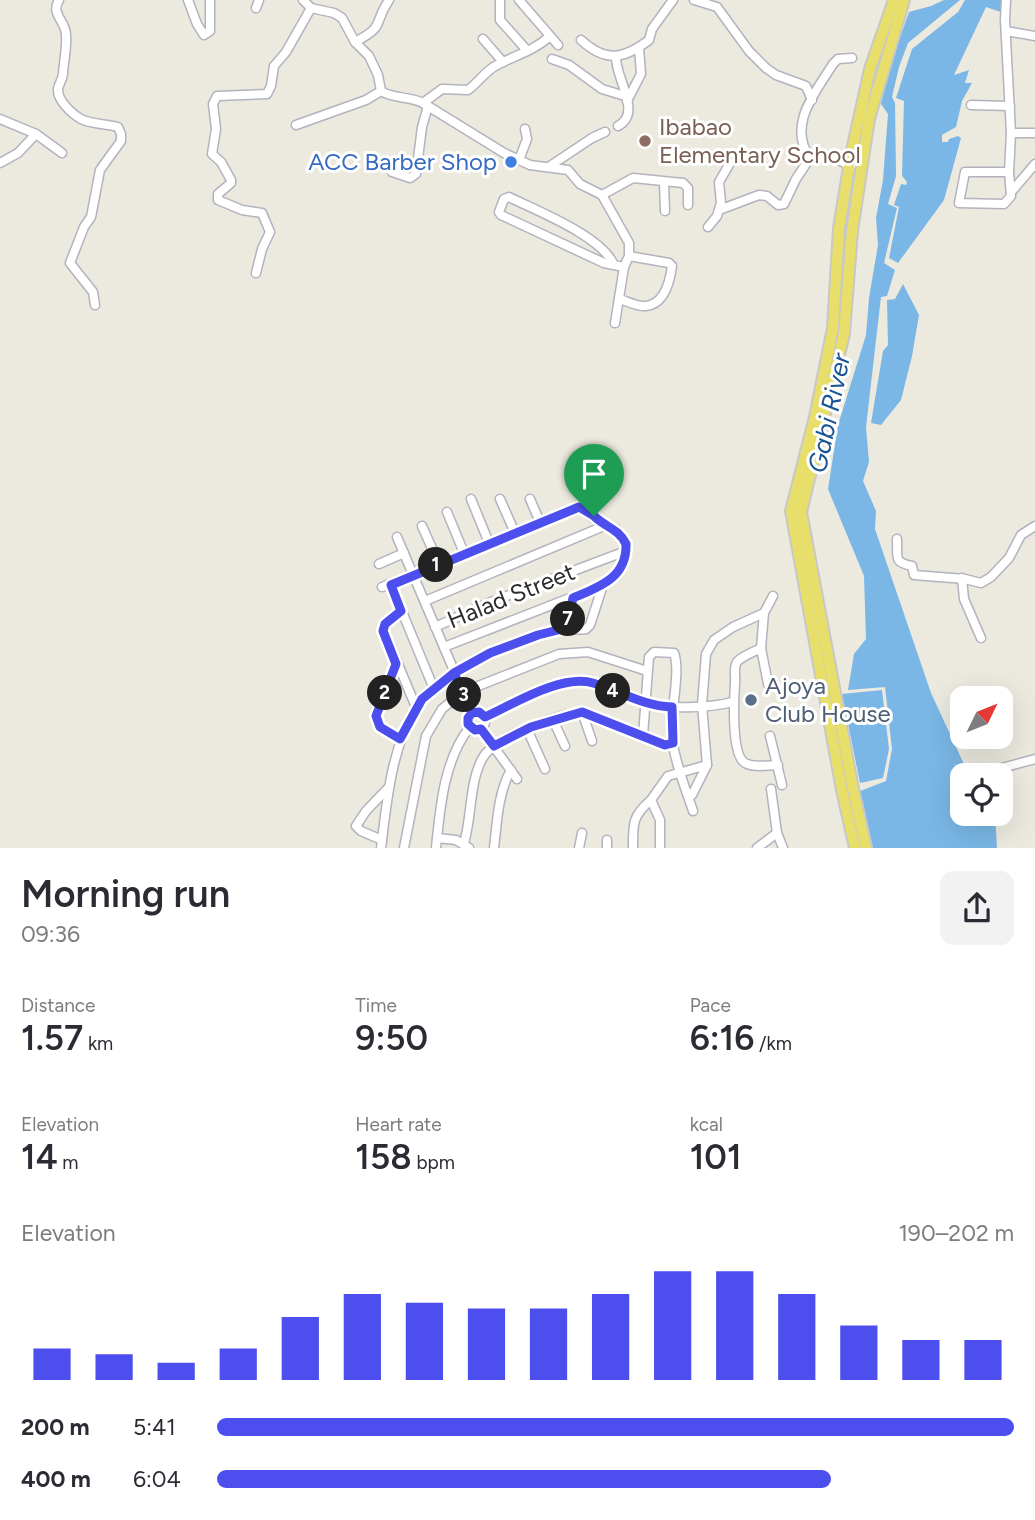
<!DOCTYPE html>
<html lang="en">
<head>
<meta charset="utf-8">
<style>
  body { margin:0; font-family:Figtree,sans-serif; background:#f2f2f3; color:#2b2b33; height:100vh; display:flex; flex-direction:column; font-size:26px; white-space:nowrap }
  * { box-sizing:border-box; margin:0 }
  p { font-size:23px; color:#7c7c81 }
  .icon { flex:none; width:38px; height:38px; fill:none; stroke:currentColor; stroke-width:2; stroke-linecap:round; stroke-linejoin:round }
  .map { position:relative; height:848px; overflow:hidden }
  .details { display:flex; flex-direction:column; background:#fff; flex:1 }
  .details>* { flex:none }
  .needle { width:46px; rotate:47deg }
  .tools { position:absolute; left:950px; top:686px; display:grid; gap:14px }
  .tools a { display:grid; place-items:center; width:63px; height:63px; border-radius:14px; background:#fff; box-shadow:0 7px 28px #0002; font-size:35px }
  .pin { position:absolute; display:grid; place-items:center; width:60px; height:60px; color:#fff; margin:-72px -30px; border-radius:50% 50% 50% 0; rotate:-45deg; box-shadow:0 0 7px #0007 }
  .pin .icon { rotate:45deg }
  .km { position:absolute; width:35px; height:35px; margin:-18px; border-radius:50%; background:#222; color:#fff; font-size:19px; line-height:35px; text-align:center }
  .round { display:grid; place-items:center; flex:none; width:74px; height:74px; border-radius:14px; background:#f2f2f3 }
  .overview { display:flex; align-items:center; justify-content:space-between; height:119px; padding:0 21px }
  h1 { font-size:38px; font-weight:600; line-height:52px }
  .figures { display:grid; grid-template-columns:repeat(3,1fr); gap:10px; height:119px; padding:7px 21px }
  .figures div { display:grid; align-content:center }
  .figures b { font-size:35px; font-weight:600 }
  .figures small { font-size:19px; font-weight:400 }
  .figures p { font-size:19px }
  .chart { height:196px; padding:14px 21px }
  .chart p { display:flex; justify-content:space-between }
  .chart svg { width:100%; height:126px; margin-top:7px; stroke:#4c4fed; stroke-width:6 }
  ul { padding:0 21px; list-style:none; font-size:23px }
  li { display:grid; grid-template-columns:112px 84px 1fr; align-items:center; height:52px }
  li i { height:18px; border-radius:9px; background:#4c4fed }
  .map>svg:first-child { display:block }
</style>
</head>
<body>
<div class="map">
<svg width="1035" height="848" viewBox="0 0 1035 848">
  <rect width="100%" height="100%" fill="#ece9df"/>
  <!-- water -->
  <g fill="#7ab7e6">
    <polygon points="944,0 960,0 908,43 899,67 892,97 895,103 896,176 888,204 897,208 884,263 895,270 887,296 881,297 866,427 869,462 863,481 876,511 875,529 931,693 969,775 962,775 962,814 995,814 997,848 873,848 860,791 886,781 892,749 885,687 848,690 854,654 866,639 864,576 828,489 838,425 866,335 869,298 878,245 876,218 883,180 888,114 881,104 886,77 909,12 931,6"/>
    <polygon points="965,0 1005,0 1004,13 986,7 954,75 969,70 965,83 972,83 962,101 956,127 942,135 942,142 948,142 949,139 958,136 961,138 944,200 898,263 889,258 899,207 894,205 901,184 906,185 907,182 902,176 904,101 896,98 912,49 958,12"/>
    <polygon points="903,284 919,315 912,356 901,400 881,425 871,423 883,351 888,345 887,300 895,299"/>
    <polygon points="882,690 889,749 883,778 860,783 842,694"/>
  </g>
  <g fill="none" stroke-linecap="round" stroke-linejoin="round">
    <defs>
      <g id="minor">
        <path d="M59 0C50 14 66 21 66 35 67 47 64 61 63 73 63 79 59 83 58 89 57 100 72 114 81 119 90 124 107 124 118 127L121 134V141L100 170 91 217 84 227 70 263 93 292 95 305"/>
        <polyline points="188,0 197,24 204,35 210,31 210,0"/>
        <polyline points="303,0 311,8 334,13 342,18 355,42 369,56 378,75 381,91"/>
        <polyline points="500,0 500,20 524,47 525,51"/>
        <polyline points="519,0 558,45"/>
        <polyline points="694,0 717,7 749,51 766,68 776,75 806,86 812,100"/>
        <polyline points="1006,0 1005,20 1011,133 1009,172 1011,196 1004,204 959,203 965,172 1009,172"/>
        <polyline points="256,8 259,0"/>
        <polyline points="1006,31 1035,36"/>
        <polyline points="483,39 503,62"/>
        <path d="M581 40C606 63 624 59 649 40L652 29 673 0"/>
        <path d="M355 42C387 25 372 25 389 0"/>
        <path d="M616 57C615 78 643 113 618 126"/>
        <polyline points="552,59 569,65 602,89 625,96"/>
        <path d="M381 91C393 99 409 96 423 103L504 153 530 165 568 170 580 184 602 195 629 243V256L624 267 615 323"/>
        <polyline points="627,101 641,74 639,48"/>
        <path d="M423 103 442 89 468 90C478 83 486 70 497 65 516 55 533 51 549 37"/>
        <polyline points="971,105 1010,106"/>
        <polyline points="0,119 36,134 62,153"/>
        <polyline points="296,125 366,100 381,91"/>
        <polyline points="1011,133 1035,133"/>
        <polyline points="810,158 836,159 851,166"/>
        <polyline points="519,160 527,139 525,129"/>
        <polyline points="0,163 18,153 36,134"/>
        <polyline points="550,166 592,138 605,132"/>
        <polyline points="392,172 410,178 416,174 422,127 428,106"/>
        <polyline points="664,183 665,211"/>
        <polyline points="1012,191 1035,164"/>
        <polyline points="602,195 633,178 683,183 688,188 688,205"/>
        <path d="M719 210 759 195 767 196 778 205 784 204 796 179 810 158C787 125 815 93 833 64L838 59 852 58"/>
        <polyline points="708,227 717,216 721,203 719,182 730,163"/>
        <path d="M613 263C599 235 537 211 509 197L504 199 499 212 501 215 604 263 624 267"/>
        <polyline points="256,273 262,249 270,232 262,213 242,210 218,200 218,194 231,183 231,180 221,162 212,154 216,129 213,104 217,96 267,94 271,86 274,66 286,52 311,8"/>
        <path d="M619 299C627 301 638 307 646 306 665 304 670 281 672 266L669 263 629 256"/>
        <polyline points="471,499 489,543"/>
        <polyline points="500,499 515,533"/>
        <polyline points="530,499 540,522"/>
        <polyline points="447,512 464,553"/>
        <polyline points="422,526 439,564"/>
        <polyline points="397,537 472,713"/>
        <path d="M897 539C898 558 893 562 912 566L914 575 965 579 981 583 991 577 1009 558 1021 535 1035 526"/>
        <polyline points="379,564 404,553"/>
        <polyline points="962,578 964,599 981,638"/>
        <polyline points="391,585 434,689"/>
        <polyline points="425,601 604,526"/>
        <polyline points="401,611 385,624 384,631 416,707"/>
        <polyline points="764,613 761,648 768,684"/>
        <polyline points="435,627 491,602 626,551"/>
        <polyline points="566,628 573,599"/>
        <polyline points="444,647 603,585"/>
        <path d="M761 648C754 652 742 656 737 662 733 668 736 677 735 683 734 699 731 755 745 763 754 768 769 765 778 765"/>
        <polyline points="396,664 376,716 380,727 400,739"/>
        <circle cx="476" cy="721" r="9"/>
        <polyline points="582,712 592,741"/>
        <path d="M485 717C510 706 548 682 575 681 598 680 621 695 642 702 665 710 709 708 733 702"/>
        <polyline points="553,720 565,746"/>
        <polyline points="481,729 517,779"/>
        <polyline points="527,729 545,769"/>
        <path d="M643 735 649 657 654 652 674 653C681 672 670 712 672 736 673 757 686 790 693 811"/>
        <polyline points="770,736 782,785"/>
        <polyline points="998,769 1035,759"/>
        <polyline points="771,789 777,833 783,848"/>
        <polyline points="688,796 692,795 707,765 702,705 706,654 714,640 733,627 764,613 773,596"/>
        <polyline points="437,838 456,840 469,848"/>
        <polyline points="382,840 361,831 356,826 366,811 389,787"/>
        <path d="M464 843C472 817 469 784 482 759 494 736 557 715 582 712L665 745 673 742"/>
        <path d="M381 848C387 801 391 749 416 708 438 671 514 640 555 630 566 627 576 631 586 629L590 625 603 585 616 576 622 565 626 544 616 529 604 526 579 507 382 587"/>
        <polyline points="404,848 426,736 442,709 463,692 559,654 588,652 647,671"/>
        <path d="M436 848C440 808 444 759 470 727"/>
        <path d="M494 848C497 823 498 792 511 770"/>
        <polyline points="579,848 582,833"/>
        <polyline points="607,848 607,840"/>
        <path d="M633 848C633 824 632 816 651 800"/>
        <polyline points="660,848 660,820 651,800 668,776 707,765"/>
        <polyline points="757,848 777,833"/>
      </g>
      <g id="major">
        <polyline points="855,848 842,790 791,511 815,417 833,328 839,228 851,155 870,69 894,0"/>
        <polyline points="866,848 853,789 801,512 844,334 852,231 869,119 904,0"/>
      </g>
    </defs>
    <!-- minor casing -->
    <use href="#minor" stroke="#b2b3be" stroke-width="11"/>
    <!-- major casing -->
    <use href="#major" stroke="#c8c8c8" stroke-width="14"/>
    <!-- minor -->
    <use href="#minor" stroke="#fff" stroke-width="8"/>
    <!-- major -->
    <use href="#major" stroke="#e7df6a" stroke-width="10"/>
  </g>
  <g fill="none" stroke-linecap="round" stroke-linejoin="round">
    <defs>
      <path id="route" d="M594 516 579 507 391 585 401 611 385 624 383 631 396 664 376 716 380 727 400 739 422 699 454 673 472 713 479 712 485 717C514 704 561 674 593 683 620 691 643 706 672 707L673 743 665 745 582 712 531 727 494 746 481 729 475 730 468 724V718L472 713 454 673 490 653 538 635 566 628 573 598C599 587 627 578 626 544 619 529 605 527 594 516"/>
    </defs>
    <!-- route casing -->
    <use href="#route" stroke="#fff" stroke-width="14"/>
    <!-- route -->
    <use href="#route" stroke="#4c4fed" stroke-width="9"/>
  </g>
  <!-- markers -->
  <circle fill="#8d6e63" stroke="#fff" stroke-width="2.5" cx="645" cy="141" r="7"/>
  <circle fill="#3f7fe0" stroke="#fff" stroke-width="2.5" cx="511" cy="162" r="7"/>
  <circle fill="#5c6f8a" stroke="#fff" stroke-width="2.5" cx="751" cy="700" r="7"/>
  <g text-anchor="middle" stroke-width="6" stroke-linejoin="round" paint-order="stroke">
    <!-- education labels -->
    <g font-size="24" fill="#785e54" stroke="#fff" text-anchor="start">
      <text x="659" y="135">Ibabao<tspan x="659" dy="28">Elementary School</tspan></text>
    </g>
    <!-- shop labels -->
    <g font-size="24" fill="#366cbe" stroke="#fff" text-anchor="end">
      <text x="497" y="170">ACC Barber Shop</text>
    </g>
    <!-- street labels -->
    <g font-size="24" fill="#2c2c2c" stroke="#fff">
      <text transform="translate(511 596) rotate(-22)" y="8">Halad Street</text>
    </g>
    <!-- service labels -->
    <g font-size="24" fill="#4e5e75" stroke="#fff" text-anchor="start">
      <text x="765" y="694">Ajoya<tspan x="765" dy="28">Club House</tspan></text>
    </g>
    <!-- water labels -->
    <g font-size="26" font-style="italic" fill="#185494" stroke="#fff">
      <text transform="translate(829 413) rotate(-78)" y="9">Gabi River</text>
    </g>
  </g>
</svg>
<div class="tools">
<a><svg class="needle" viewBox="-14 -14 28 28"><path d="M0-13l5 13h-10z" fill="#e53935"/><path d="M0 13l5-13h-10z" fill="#7c7c81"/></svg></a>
<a><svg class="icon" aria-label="locate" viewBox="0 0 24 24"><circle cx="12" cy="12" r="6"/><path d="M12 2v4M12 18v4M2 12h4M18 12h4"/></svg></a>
</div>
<div class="pin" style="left:594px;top:516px;background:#1e9e55"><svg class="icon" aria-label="arrive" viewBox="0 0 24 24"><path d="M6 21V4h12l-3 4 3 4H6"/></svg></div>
<b class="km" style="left:436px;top:565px">1</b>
<b class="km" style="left:385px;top:693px">2</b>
<b class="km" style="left:464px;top:695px">3</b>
<b class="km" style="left:613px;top:691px">4</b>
<b class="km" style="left:568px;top:619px">7</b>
</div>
<section class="details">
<div class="overview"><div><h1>Morning run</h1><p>09:36</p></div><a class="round"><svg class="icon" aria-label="share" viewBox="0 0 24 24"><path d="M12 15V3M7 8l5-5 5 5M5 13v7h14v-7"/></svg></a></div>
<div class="figures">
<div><p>Distance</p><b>1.57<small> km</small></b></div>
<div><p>Time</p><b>9:50</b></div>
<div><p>Pace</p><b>6:16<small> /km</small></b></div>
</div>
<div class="figures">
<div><p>Elevation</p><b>14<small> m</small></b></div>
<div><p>Heart rate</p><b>158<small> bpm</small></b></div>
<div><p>kcal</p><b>101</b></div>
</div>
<div class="chart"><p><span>Elevation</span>190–202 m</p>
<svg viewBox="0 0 160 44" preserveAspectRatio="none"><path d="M5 44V33M15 44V35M25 44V38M35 44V33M45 44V22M55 44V14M65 44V17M75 44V19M85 44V19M95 44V14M105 44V6M115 44V6M125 44V14M135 44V25M145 44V30M155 44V30"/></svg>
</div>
<ul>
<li><b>200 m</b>5:41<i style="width:100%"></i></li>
<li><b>400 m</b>6:04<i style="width:77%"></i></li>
</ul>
</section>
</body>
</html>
